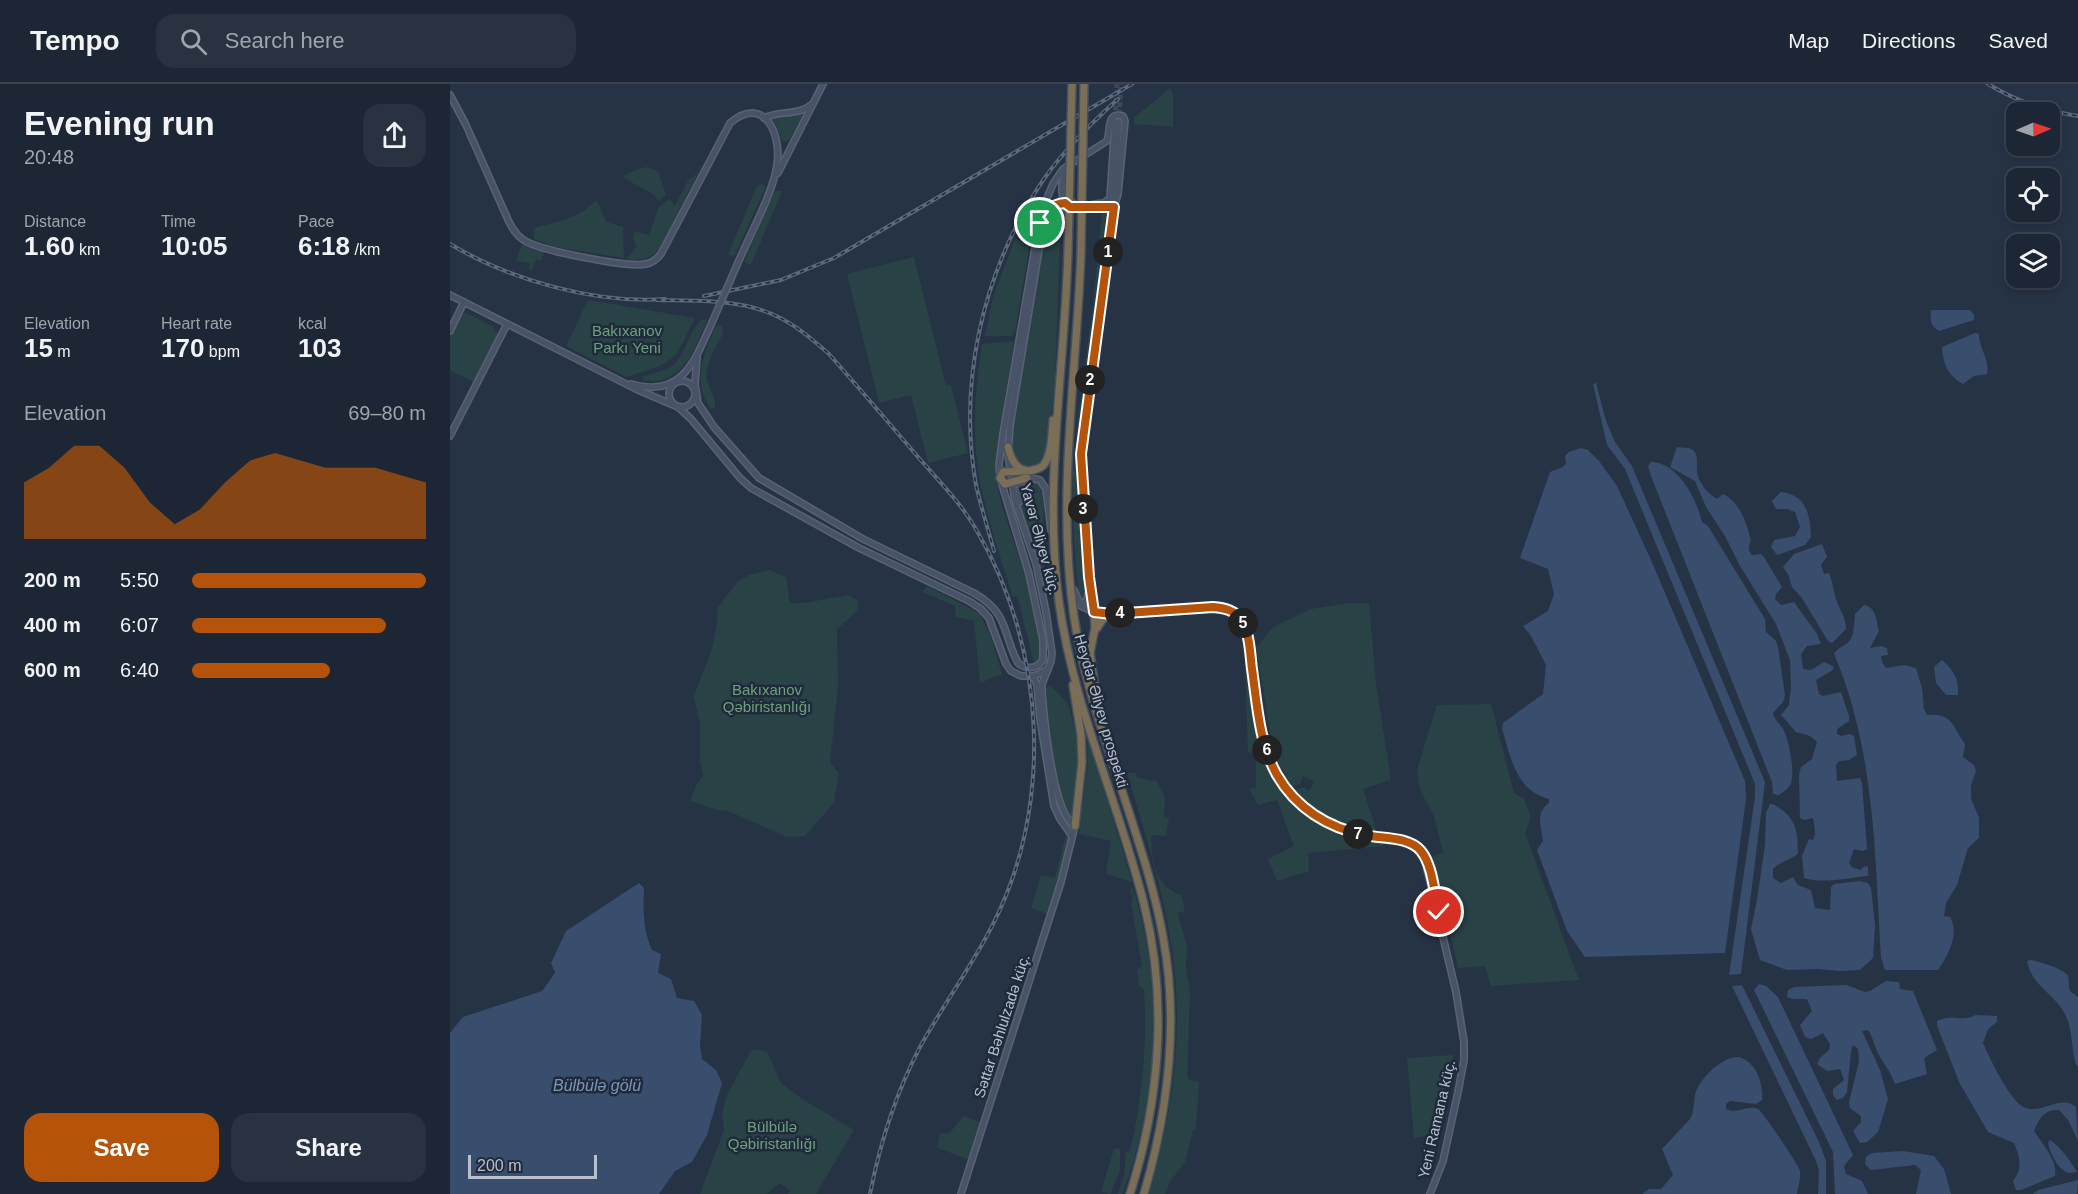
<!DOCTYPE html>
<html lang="en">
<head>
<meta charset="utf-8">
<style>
  body { margin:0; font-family:Arial,sans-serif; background:#293240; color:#f1f3f6; height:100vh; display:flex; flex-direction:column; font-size:22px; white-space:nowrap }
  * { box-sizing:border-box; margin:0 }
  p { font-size:20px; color:#a0a5ac }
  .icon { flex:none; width:33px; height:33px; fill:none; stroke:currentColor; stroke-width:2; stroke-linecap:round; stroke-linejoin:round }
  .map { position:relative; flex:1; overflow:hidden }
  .sheet { display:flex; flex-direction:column; background:#1c2634; width:450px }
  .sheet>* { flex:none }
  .needle { width:39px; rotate:88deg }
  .tools { position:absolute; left:1556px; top:18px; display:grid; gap:12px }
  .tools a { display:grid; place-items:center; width:54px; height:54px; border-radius:12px; background:#1c2634; box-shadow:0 3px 9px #0003,0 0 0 2px #3a434f; font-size:30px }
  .scale { position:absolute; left:18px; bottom:15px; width:129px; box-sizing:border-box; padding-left:6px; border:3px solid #b8c0ce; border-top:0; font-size:16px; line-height:21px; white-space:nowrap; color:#b8c0ce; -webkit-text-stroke:4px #1f2a3a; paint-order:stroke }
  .pin { position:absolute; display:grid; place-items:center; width:51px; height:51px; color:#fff; margin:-26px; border:3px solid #fff; border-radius:50%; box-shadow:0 2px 6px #0007 }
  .km { position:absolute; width:30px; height:30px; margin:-15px; border-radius:50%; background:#222; color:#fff; font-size:16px; line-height:30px; text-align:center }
  .round { display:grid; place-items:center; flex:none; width:63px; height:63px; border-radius:18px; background:#293240 }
  .head { display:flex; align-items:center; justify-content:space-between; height:102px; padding:0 24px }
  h1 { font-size:33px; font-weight:600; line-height:45px }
  .metrics { display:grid; grid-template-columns:repeat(3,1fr); gap:9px; height:102px; padding:6px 24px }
  .metrics div { display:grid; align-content:center }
  .metrics b { font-size:26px; font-weight:600 }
  .metrics small { font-size:16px; font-weight:400 }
  .metrics p { font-size:16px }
  .chart { height:168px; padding:12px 24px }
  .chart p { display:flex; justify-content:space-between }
  .chart svg { width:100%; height:108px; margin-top:6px; fill:#b45309; opacity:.7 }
  .cta { display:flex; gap:12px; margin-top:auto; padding:12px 24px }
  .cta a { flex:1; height:69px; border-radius:18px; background:#b45309; color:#fff; font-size:24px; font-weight:600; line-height:69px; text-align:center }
  .cta a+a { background:#293240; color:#f1f3f6 }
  ul { padding:0 24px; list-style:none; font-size:20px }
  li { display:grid; grid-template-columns:96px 72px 1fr; align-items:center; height:45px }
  li i { height:15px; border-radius:8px; background:#b45309 }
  header { display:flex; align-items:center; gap:36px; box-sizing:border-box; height:84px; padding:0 30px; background:#1c2634; border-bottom:2px solid #3a434f }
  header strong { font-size:28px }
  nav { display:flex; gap:33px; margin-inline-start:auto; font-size:21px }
  .search { width:420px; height:54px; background:#293240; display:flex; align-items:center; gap:15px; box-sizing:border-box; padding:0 21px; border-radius:18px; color:#a0a5ac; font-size:22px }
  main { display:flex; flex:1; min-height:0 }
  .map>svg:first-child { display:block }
</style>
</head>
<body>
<header>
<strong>Tempo</strong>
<div class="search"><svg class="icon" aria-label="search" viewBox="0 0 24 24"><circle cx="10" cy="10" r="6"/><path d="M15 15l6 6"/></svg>Search here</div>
<nav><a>Map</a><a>Directions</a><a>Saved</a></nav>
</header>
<main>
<section class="sheet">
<div class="head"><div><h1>Evening run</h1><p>20:48</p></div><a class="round"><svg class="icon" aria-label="share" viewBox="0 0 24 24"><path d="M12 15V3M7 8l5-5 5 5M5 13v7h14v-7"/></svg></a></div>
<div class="metrics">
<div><p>Distance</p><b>1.60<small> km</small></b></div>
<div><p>Time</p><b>10:05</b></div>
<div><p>Pace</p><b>6:18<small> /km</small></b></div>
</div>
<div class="metrics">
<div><p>Elevation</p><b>15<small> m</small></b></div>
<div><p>Heart rate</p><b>170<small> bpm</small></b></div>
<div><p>kcal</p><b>103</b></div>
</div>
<div class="chart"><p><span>Elevation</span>69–80 m</p>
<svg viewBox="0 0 160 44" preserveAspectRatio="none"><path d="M0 44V21L10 15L20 6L30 6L40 15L50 29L60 38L70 32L80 21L90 12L100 9L110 12L120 15L130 15L140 15L150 18L160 21V44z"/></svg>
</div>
<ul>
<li><b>200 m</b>5:50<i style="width:100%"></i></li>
<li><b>400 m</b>6:07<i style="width:83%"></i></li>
<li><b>600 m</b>6:40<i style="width:59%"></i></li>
</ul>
<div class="cta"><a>Save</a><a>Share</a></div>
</section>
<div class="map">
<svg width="1628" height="1110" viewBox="0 0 1628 1110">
  <rect width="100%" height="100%" fill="#263345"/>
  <!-- green -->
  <g fill="#284246">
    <polygon points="720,4 723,11 723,43 684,40 684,34"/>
    <polygon points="353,30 340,55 336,58 332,56 327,42 321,34"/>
    <polygon points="197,83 208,87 216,111 208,117 206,112 172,93 188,85"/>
    <path d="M248 89 210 164C201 175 191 178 177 175L186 163 183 153 185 147 199 151 209 123 219 115 225 122 239 95Z"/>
    <polygon points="311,100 316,102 284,173 278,170 307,102"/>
    <polygon points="325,107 332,107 301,181 294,178"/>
    <path d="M147 116 156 138 173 143 174 174 105 163 84 155V144C111 137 126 135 147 116Z"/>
    <path d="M611 127 605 296 597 371 591 381 576 385C558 371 560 366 563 344L594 152 599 139Z"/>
    <polygon points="652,128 657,129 660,140 629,342 627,341 643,221"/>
    <polygon points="565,155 580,159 565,248 562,252 535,252 542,216"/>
    <polygon points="72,160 94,168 91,177 86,175 82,186 79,185 80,179 66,177"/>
    <polygon points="464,173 496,302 501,301 518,369 478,379 461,311 429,319 397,190"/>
    <path d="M138 216 245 234C223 280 225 278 176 293L116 262Z"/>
    <polygon points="16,229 43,242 48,251 24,298 0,286 0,252 11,231"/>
    <path d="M254 235 257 236C245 264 233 304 192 296L194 292C203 289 214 287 222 282 237 271 239 242 254 235Z"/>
    <path d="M267 240 272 243 273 249C267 262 254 281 257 296 259 305 267 314 265 324L261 325C240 296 255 268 267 240Z"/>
    <path d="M564 257 545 378V392C557 453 590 510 591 573L584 579 567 512 563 513C552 479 541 446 533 411 521 362 524 310 532 260Z"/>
    <path d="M627 343H628L627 383 637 509 636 515 632 516 629 512C624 470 622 428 622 386L624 385Z"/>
    <path d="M577 397H586L593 403 594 485 591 484C586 466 569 426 570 409 571 403 573 400 577 397Z"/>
    <polygon points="319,486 336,493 340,519 354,519 398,511 407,516 408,526 387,545 388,600 380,679 389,689 384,719 355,752 337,753 278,727 268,726 240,717 247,700 253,692 250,676 250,640 244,612 262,565 267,537 268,523 288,497 299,491"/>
    <polygon points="477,502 529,529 540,550 552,590 530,599 524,537 506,533 505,522 472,508"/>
    <path d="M899 519H919L926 600 941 696 913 705 927 748C894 743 866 730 844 706L853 703 859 707 864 697 853 692 850 700 842 702 829 680 823 665 806 564 823 543 861 525Z"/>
    <polygon points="795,580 807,642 818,677 859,729 918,754 934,757 933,762 858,769 859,787 827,797 818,775 844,762 827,716 808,721 799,705 806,703 806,671 798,668"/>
    <polygon points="600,601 618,620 627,653 629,688 624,733 622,735 619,734 609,711 594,612 595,606"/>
    <polygon points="1041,620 1064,709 1074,715 1081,733 1075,749 1129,896 1041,902 1035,882 1008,884 983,773 993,768 984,732 970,706 967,686 987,621"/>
    <polygon points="639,655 682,798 656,790 661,757 629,750 638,679 637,656"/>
    <path d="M677 689H686L687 694 707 697 715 713 714 732 719 734 716 752 701 751C702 775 705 803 731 811L735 827 727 829 737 861 736 884 740 908 737 992 739 996 749 998 746 1045 743 1046 735 1078 721 1096 715 1110H699C723 1032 734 948 722 866 714 806 694 747 677 689Z"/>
    <polygon points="616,751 619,752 612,783 596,830 581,824 591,791 605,794"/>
    <path d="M682 802C714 898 709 1016 672 1110H668L674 1092 676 1068 680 1067C693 1010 697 963 694 905L689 902 687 887 692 881 681 820 683 811 680 809Z"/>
    <polygon points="302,965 317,967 331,999 352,1015 404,1046 366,1110 338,1110 340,1106 329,1099 317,1110 250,1110 274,1046 272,1030 277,1011"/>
    <polygon points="1003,971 999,997 982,1051 964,1054 957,974"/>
    <polygon points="513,1032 530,1038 518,1075 487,1064 490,1050 500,1049"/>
    <polygon points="667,1064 670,1065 670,1086 660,1110 651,1107 664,1065"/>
  </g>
  <!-- water -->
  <g fill="#394d6d">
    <path d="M1481 226H1520L1524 231V236L1489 247C1480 242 1480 236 1481 226Z"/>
    <path d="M1525 249 1529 250C1529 265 1540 275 1537 290L1524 292 1513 300C1498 292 1493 280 1492 263Z"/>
    <polygon points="1146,299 1156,337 1165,358 1182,382 1315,698 1291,890 1279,891 1305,713 1305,700 1175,385 1157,361 1143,300"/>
    <path d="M1227 363C1231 364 1238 363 1241 365 1250 369 1246 381 1247 388 1248 398 1258 410 1267 415L1273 410C1290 418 1297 440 1301 457 1298 462 1298 466 1302 471L1311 470 1314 473 1332 503 1326 510 1325 515 1331 521 1344 518 1367 550 1371 560 1357 562 1351 570 1353 585 1361 586 1374 578 1383 582V586L1366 596 1369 610 1373 612 1391 608 1399 632V637L1387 645V650L1391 652 1400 650 1404 652 1407 671 1399 676 1389 677 1386 681 1387 697 1410 694 1412 699 1417 765 1413 767 1404 765 1399 779 1402 783 1410 786 1413 783 1418 782V792C1397 794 1374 800 1354 794L1352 772 1359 755 1363 756C1367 749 1364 741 1363 734L1354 736 1350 734 1349 691 1351 683 1362 675 1367 658 1360 652 1346 648 1331 631 1339 621 1341 603 1340 576 1326 540 1290 482 1275 452 1256 423 1245 397 1220 383Z"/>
    <path d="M1131 364 1138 366 1149 377 1167 402 1201 476 1295 697 1296 715 1275 869 1135 873 1117 847 1087 766 1093 757C1091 742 1085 729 1099 719V715C1066 707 1061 674 1052 645L1053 639 1093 610 1096 581 1081 552 1073 542 1098 527 1104 510 1098 485 1070 474 1100 388 1113 383 1116 379 1115 372 1119 368Z"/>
    <path d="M1201 378C1228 378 1247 416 1252 438L1258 442 1315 535 1316 548 1326 557 1328 563 1335 611 1333 618 1323 629C1325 638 1332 641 1335 649 1339 658 1346 693 1340 701 1338 705 1333 708 1329 711L1323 710 1322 698 1201 392 1198 382Z"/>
    <path d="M1331 408C1357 411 1360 431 1361 453L1355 461 1327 471 1321 463 1324 456 1345 452 1350 443 1345 428 1337 425H1326L1322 417Z"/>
    <path d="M1372 460 1377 473 1371 481 1374 490 1379 489C1383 498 1383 508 1387 518 1391 528 1396 534 1396 545L1382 559 1378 557 1352 514 1342 503 1338 490 1333 483 1344 470Z"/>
    <path d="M1414 521C1426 523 1426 535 1429 547L1420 564 1431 562 1437 564 1438 571 1431 572 1432 578 1436 584 1454 581 1466 584 1472 604 1474 625 1477 631C1502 629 1502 641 1515 660L1513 673 1524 681 1526 687 1521 701V714L1529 734V754L1518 764 1507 801 1496 819 1494 832 1500 833C1510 850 1498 872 1488 886H1435L1431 874C1425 772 1425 665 1384 570 1387 565 1390 564 1395 561 1405 555 1404 540 1405 530Z"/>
    <path d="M1492 576C1504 587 1509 595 1508 611H1496L1486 599 1484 583Z"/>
    <path d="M1320 720C1326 720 1327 723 1332 726 1347 737 1348 752 1348 770 1340 776 1329 778 1323 785V794L1331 799 1343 793 1348 801 1361 806 1365 824 1380 826 1381 803 1384 800 1410 797 1418 799 1421 804 1425 841 1423 874 1410 886 1391 887 1368 885 1337 886 1310 876 1301 845 1307 816 1315 761 1316 729Z"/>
    <path d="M189 799 194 804C193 826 193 846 202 866L211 870 208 889 221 895 227 914 244 917 252 931 250 962 252 975 266 986 272 999 257 1051 242 1078 225 1087 209 1110H0V949L13 933 92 907 105 889 101 879 116 847Z"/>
    <path d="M1581 876C1588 877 1615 885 1618 892 1619 897 1618 902 1620 907L1628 913V982L1626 981C1621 965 1623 944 1615 930 1604 909 1581 901 1577 877Z"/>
    <path d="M1436 897 1449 898 1450 905 1463 907 1487 966 1474 974 1477 990 1445 1000C1441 988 1433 979 1428 969 1424 961 1423 953 1418 946L1412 947 1430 986 1438 1015 1428 1048 1417 1058 1410 1059 1403 1047 1411 1038V1032L1400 1024 1399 1018 1409 978 1408 965 1403 961 1401 967 1397 1008 1393 1014 1387 1016 1383 1011V1005L1394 996 1390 985 1377 987 1367 980 1370 974 1379 966 1380 960 1373 949 1361 955 1355 953 1350 941 1362 927 1357 915H1343L1337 913 1338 906 1344 903 1396 901 1415 908 1420 907Z"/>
    <polygon points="1309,900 1316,902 1328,913 1403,1071 1394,1082 1396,1090 1412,1097 1418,1110 1385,1110 1383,1068 1304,906"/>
    <polygon points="1292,901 1369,1058 1376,1077 1376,1110 1368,1110 1369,1087 1366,1077 1282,902"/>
    <path d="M1526 931 1547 932V938L1538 945 1533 959C1541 977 1555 1006 1569 1020 1587 1036 1610 1008 1626 1023L1628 1057 1618 1036 1609 1026C1594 1025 1589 1035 1584 1047 1592 1060 1608 1076 1605 1092L1571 1106H1566L1563 1097C1573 1084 1570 1073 1564 1059L1538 1048 1510 1000 1487 942V937C1501 929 1510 939 1526 931Z"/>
    <path d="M1289 973C1307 979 1313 998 1312 1016L1306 1020 1280 1017 1276 1020V1025C1287 1031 1297 1020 1308 1025 1312 1027 1349 1081 1350 1087 1351 1094 1348 1103 1347 1110H1192L1199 1105H1211L1223 1091 1212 1065 1240 1035C1246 1025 1242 1013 1248 1003 1255 990 1274 972 1289 973Z"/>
    <path d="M1600 1056C1610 1062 1621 1078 1627 1088L1618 1089C1607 1084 1601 1071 1598 1059Z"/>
    <polygon points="1453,1067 1484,1072 1494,1085 1501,1110 1466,1110 1471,1086 1465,1081 1421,1086 1415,1080 1416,1073 1422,1069"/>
    <polygon points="1628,1096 1627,1110 1582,1110 1588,1106"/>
  </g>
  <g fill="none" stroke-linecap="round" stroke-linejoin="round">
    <!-- secondary-tunnel -->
    <g stroke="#3c485a" stroke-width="5" stroke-dasharray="5 2.5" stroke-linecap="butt">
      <polyline points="665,34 667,0"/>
      <polyline points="669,38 671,0"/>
    </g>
    <defs>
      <g id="secondary">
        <path d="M0 11 16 41 59 138C63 146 69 154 77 158 95 167 177 184 196 180 202 179 207 175 211 170L280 39C314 10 332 50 327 81 323 110 299 152 287 181"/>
        <path d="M314 34C329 26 348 32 361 21"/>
        <path d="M616 83C612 94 609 111 616 120"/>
        <polyline points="328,89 373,0"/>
        <polyline points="644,120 654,119 660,114 665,38"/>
        <path d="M593 133C601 121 609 119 623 119"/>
        <path d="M0 211 188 306 228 323 241 335 290 394 301 404 409 464 519 517 531 525 539 534 556 580 561 587 571 592H583L589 590 598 585 601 577 602 569 596 528 586 480 565 417 558 371 560 341 590 160C594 145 597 126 615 123H664"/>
        <polyline points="0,247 14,218"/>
        <path d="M247 273 245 300 248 319 264 343 309 394 413 455 524 509C560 530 552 549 568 579 576 586 587 585 593 576V556L579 490 550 394 549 380 553 350 586 158 595 119 603 100 613 85 657 57C661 46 656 27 673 32L675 37 668 110 664 123"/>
        <circle cx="232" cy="310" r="13"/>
        <path d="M181 300C230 314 243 281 260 243"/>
        <polyline points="0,352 57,240"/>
        <polyline points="569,418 569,405 573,397 581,394 590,396 596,405 601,446"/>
        <path d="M624 506 631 522 644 528 662 530 763 523C774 524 785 526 791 536 800 549 800 570 802 585 807 620 810 656 826 688 842 720 873 741 908 750 930 755 961 751 974 773L1006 908 1014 958V976L1008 1008 993 1077 980 1110"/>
        <polyline points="629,517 631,519 636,518 639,507"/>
        <polyline points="644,528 639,493 631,370 663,137 669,38"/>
        <polyline points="579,592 584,594 587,601 590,635 604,722 610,735 622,752"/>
        <path d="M511 1110 611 798 625 742C603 731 594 634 592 609V600L598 585"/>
      </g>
      <g id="highway">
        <path d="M618 167C615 284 593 402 609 518 623 622 669 719 694 820 718 916 710 1016 680 1110"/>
        <path d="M631 167C627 290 606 411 624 533 635 607 664 679 686 750 697 784 707 818 713 853 729 938 718 1027 694 1110"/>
        <path d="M558 363C561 376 568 390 583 386 588 385 593 383 595 379 602 368 602 349 603 336"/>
        <polyline points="574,387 553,388 550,394 555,400 577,394"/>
        <polyline points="644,528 645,544 640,569 645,604"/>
        <polyline points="647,544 653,535 662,530"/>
        <polyline points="623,601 631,651 632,678 625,742"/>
      </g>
    </defs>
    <!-- secondary casing -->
    <use href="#secondary" stroke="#596372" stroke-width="8"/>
    <!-- highway casing -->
    <use href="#highway" stroke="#45505f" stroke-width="10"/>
    <!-- secondary -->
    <use href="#secondary" stroke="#485368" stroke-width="5"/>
    <!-- highway -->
    <use href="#highway" stroke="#7b6e57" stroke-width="7"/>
    <defs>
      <g id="rail">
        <path d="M1538 0C1566 17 1596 27 1628 32"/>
        <path d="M0 160C60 196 145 220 215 215"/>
        <polyline points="254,212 331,196 384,174 682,0"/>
        <path d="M207 216C244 217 287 215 322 230 343 239 361 254 379 270 409 304 439 339 468 373 489 397 512 420 527 447 596 565 605 724 540 846 519 886 492 923 470 963 446 1009 430 1059 420 1110"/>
        <path d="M544 467C538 445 531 423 526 401 508 300 532 194 586 107 607 73 638 42 668 15"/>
      </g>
    </defs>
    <!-- rail casing -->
    <use href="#rail" stroke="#5c697c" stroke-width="4"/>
    <!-- rail -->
    <use href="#rail" stroke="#1f2a3a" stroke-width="1.5" stroke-dasharray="4.5" stroke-linecap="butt"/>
    <defs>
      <polyline id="secondary-bridge" points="260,243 287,181"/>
      <g id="highway-bridge">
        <polyline points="618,167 622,0"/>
        <polyline points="631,167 634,0"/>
      </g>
    </defs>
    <!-- secondary-bridge casing -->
    <use href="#secondary-bridge" stroke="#596372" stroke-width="8" stroke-linecap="butt"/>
    <!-- highway-bridge casing -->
    <use href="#highway-bridge" stroke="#45505f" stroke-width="10" stroke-linecap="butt"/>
    <!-- secondary-bridge -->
    <use href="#secondary-bridge" stroke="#485368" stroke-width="5"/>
    <!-- highway-bridge -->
    <use href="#highway-bridge" stroke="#7b6e57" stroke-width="7"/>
  </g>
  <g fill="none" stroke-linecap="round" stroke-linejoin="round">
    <defs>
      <path id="route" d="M590 139C596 128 601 120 615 119L620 123H664L631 370 639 493 644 528 662 530 763 523C774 524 785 526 791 536 800 549 800 570 802 585 807 620 809 659 827 691 846 724 878 744 915 751 931 755 959 752 971 767 983 782 984 809 989 828"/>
    </defs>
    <!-- route casing -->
    <use href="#route" stroke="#fff" stroke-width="12"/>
    <!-- route -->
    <use href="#route" stroke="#b45309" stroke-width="8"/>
  </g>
  <g text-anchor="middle" stroke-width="5" stroke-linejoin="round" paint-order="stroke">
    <!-- park labels -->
    <g font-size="15" fill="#6ea07b" stroke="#1f2a3a">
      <text x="177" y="252">Bakıxanov<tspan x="177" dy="17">Parkı Yeni</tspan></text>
      <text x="317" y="611">Bakıxanov<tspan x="317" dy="17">Qəbiristanlığı</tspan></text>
      <text x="322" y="1048">Bülbülə<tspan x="322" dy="17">Qəbiristanlığı</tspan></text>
    </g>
    <!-- street labels -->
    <g font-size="15" fill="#b8c0ce" stroke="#1f2a3a">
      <text transform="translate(590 455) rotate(75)" y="5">Yavər Əliyev küç.</text>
      <text transform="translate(651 627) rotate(74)" y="5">Heydər Əliyev prospekti</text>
      <text transform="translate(552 942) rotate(-72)" y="5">Səttar Bəhlulzadə küç.</text>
      <text transform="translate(987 1035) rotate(-77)" y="5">Yeni Ramana küç.</text>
    </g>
    <!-- water labels -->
    <g font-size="16" font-style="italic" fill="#7e95b7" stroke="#1f2a3a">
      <text x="147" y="1007">Bülbülə gölü</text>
    </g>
  </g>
</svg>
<div class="tools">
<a><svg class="needle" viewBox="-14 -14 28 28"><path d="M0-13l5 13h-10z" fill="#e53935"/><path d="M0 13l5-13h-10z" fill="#a0a5ac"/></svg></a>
<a><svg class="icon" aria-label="locate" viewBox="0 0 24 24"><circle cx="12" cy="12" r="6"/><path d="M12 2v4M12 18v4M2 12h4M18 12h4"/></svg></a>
<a><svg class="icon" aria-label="layers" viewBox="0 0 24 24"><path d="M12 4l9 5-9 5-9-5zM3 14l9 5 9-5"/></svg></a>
</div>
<div class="scale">200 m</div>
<div class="pin" style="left:590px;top:139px;background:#1e9e55"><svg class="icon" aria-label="arrive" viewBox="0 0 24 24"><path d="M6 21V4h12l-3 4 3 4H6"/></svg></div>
<div class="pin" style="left:989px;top:828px;background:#d93025"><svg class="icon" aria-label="check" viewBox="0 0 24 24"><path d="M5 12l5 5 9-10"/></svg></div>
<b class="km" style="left:658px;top:168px">1</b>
<b class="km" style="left:640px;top:296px">2</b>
<b class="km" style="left:633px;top:425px">3</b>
<b class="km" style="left:670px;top:529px">4</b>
<b class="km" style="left:793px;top:539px">5</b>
<b class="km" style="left:817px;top:666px">6</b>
<b class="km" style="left:908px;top:750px">7</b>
</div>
</main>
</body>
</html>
